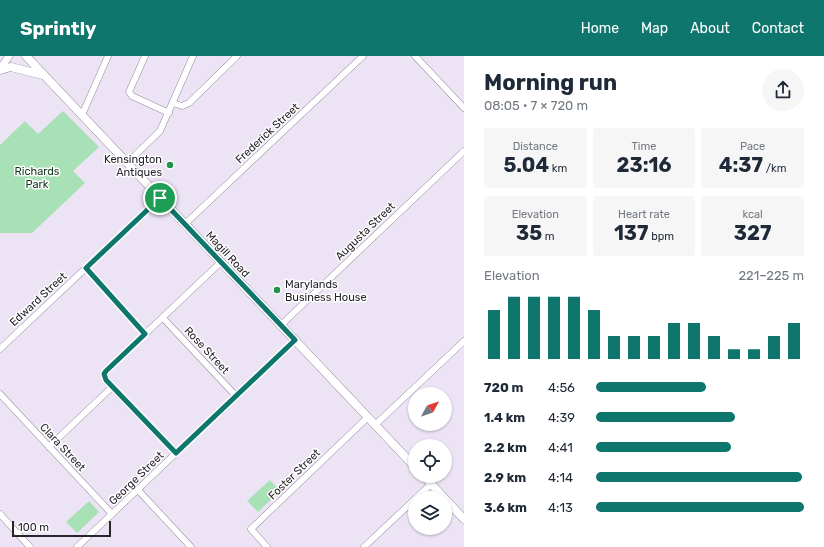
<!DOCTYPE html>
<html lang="en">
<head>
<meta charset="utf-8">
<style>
  body { margin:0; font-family:Rubik,sans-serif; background:#f6f6f7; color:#1f2937; height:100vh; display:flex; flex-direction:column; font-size:15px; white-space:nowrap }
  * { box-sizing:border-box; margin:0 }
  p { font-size:13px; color:#747a83 }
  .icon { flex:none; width:22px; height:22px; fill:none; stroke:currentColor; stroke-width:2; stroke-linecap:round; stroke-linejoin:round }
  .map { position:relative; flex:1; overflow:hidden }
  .details { display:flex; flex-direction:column; background:#fff; width:360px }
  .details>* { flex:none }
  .needle { width:26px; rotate:50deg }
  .buttons { position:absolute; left:408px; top:331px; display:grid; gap:8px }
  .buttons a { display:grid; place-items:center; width:44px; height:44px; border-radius:50%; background:#fff; box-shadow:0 1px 3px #0004; font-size:20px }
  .scale { position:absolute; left:12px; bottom:10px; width:99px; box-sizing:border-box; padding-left:4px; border:2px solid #27242a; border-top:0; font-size:11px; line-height:14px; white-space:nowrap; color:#27242a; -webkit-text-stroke:3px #fff; paint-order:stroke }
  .pin { position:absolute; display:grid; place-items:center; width:34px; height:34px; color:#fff; margin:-17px; border:2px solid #fff; border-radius:50%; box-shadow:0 1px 4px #0007 }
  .round { display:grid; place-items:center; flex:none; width:42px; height:42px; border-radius:21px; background:#f6f6f7 }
  .summary { display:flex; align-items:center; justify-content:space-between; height:68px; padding:0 20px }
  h1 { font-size:22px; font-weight:700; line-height:30px }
  .figures { display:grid; grid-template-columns:repeat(3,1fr); gap:6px; height:68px; padding:4px 20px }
  .figures div { display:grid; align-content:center; border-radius:4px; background:#f6f6f7; text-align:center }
  .figures b { font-size:20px; font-weight:700 }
  .figures small { font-size:11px; font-weight:400 }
  .figures p { font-size:11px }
  .chart { height:112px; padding:8px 20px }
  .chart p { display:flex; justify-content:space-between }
  .chart svg { width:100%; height:72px; margin-top:4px; stroke:#0f766e; stroke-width:6 }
  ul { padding:0 20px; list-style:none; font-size:13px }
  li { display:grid; grid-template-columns:64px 48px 1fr; align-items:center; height:30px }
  li i { height:10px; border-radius:5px; background:#0f766e }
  header { display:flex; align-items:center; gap:24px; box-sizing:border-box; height:56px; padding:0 20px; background:#0f766e; color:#fff }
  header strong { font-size:19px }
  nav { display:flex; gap:22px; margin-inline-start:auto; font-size:14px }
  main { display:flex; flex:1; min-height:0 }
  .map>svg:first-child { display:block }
</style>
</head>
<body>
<header>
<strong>Sprintly</strong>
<nav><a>Home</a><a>Map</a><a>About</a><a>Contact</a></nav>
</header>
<main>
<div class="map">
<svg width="464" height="491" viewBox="0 0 464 491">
  <rect width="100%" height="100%" fill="#ece4f5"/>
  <!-- green -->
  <g fill="#a8e1b5">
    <polygon points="63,55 99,91 73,115 85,127 32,177 0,177 0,89 25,65 38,78"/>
    <polygon points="270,424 280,435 258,456 247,445"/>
    <polygon points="89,445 99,456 77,477 66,466"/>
  </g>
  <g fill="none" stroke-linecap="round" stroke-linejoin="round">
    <defs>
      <g id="minor">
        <polyline points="145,0 129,36 132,40 169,57"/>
        <polyline points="415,0 464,52"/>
        <polyline points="173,47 182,50 189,47 237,0"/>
        <polyline points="82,59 108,0"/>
        <polyline points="127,107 160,75 193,0"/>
        <polyline points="185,168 363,0"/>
        <polyline points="86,212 145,278"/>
        <polyline points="163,262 236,340"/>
        <polyline points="281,269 464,95"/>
        <polyline points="0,293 160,142"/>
        <polyline points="112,331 176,397"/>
        <polyline points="0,338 112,458"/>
        <polyline points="375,369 464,285"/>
        <path d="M49 391 112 331C108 327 103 322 106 315L221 206"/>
        <polyline points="138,434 191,491"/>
        <polyline points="416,442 431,428"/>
        <polyline points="0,458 30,491"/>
        <polyline points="77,491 112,458 176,397 295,284"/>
        <polyline points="267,491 251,473 368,361"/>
        <polyline points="364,491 415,443"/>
      </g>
      <polyline id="tertiary" points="0,13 9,0"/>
      <g id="secondary">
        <polyline points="26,0 415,411"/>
        <polyline points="0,14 11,11 43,19"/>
        <polyline points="424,420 444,442"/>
        <polyline points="445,443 464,463"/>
      </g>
    </defs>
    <!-- minor casing -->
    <use href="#minor" stroke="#948c9c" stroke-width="7"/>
    <!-- tertiary casing -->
    <use href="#tertiary" stroke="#948c9c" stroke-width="8"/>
    <!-- secondary casing -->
    <use href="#secondary" stroke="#948c9c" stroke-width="9"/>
    <!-- minor -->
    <use href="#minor" stroke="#fff" stroke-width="6"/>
    <!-- tertiary -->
    <use href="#tertiary" stroke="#fff" stroke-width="7"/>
    <!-- secondary -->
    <use href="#secondary" stroke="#fff" stroke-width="8"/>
  </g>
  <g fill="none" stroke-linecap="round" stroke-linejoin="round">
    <defs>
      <polygon id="route" points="160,142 295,284 176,397 106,324 104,318 106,315 145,278 86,212"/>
    </defs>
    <!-- route casing -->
    <use href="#route" stroke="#fff" stroke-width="8"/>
    <!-- route -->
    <use href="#route" stroke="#0f766e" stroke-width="5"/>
  </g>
  <!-- markers -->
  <g fill="#20934d" stroke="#fff" stroke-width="1.5">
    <circle cx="170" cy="109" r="4"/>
    <circle cx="277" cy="234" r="4"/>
  </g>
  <g text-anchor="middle" stroke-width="3" stroke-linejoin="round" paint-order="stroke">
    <!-- street labels -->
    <g font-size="11" fill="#27242a" stroke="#fff">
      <text transform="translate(267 77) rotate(-43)" y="4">Frederick Street</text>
      <text transform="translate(365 175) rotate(-44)" y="4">Augusta Street</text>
      <text transform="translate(228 198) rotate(47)" y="4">Magill Road</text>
      <text transform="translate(38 243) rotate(-43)" y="4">Edward Street</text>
      <text transform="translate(207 294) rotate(47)" y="4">Rose Street</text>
      <text transform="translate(63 391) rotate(47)" y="4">Clara Street</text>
      <text transform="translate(294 418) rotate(-44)" y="4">Foster Street</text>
      <text transform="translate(136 422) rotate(-44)" y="4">George Street</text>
    </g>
    <!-- poi labels -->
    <g font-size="11" fill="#27242a" stroke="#fff" text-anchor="end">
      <text x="162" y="107">Kensington<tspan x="162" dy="13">Antiques</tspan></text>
      <text x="285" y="232" text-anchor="start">Marylands<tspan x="285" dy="13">Business House</tspan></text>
    </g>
    <!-- park labels -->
    <g font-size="11" fill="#11351d" stroke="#fff">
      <text x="37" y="119">Richards<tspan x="37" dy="13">Park</tspan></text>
    </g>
  </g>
</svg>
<div class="buttons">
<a><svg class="needle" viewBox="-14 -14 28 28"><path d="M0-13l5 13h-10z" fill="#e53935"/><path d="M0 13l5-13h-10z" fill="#747a83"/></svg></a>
<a><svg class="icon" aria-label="locate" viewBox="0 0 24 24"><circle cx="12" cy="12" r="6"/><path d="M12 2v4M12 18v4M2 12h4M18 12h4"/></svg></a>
<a><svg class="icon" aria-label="layers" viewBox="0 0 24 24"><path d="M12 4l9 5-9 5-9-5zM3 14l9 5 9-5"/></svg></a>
</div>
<div class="scale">100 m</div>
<div class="pin" style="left:160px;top:142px;background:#1e9e55"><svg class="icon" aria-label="arrive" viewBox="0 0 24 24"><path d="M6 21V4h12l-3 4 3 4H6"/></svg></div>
</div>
<section class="details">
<div class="summary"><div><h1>Morning run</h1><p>08:05 · 7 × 720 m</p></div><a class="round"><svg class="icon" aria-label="share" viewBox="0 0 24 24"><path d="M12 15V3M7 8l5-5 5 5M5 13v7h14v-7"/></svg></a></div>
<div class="figures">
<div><p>Distance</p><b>5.04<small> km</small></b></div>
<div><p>Time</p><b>23:16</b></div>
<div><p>Pace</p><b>4:37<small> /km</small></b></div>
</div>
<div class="figures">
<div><p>Elevation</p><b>35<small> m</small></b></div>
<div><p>Heart rate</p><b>137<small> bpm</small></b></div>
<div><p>kcal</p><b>327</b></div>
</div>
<div class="chart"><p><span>Elevation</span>221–225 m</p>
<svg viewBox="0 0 160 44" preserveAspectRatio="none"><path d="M5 44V14M15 44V6M25 44V6M35 44V6M45 44V6M55 44V14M65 44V30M75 44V30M85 44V30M95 44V22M105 44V22M115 44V30M125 44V38M135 44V38M145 44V30M155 44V22"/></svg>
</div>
<ul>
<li><b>720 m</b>4:56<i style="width:53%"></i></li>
<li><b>1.4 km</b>4:39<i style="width:67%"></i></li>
<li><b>2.2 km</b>4:41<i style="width:65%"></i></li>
<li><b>2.9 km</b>4:14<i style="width:99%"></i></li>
<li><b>3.6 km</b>4:13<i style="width:100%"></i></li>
</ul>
</section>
</main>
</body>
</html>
